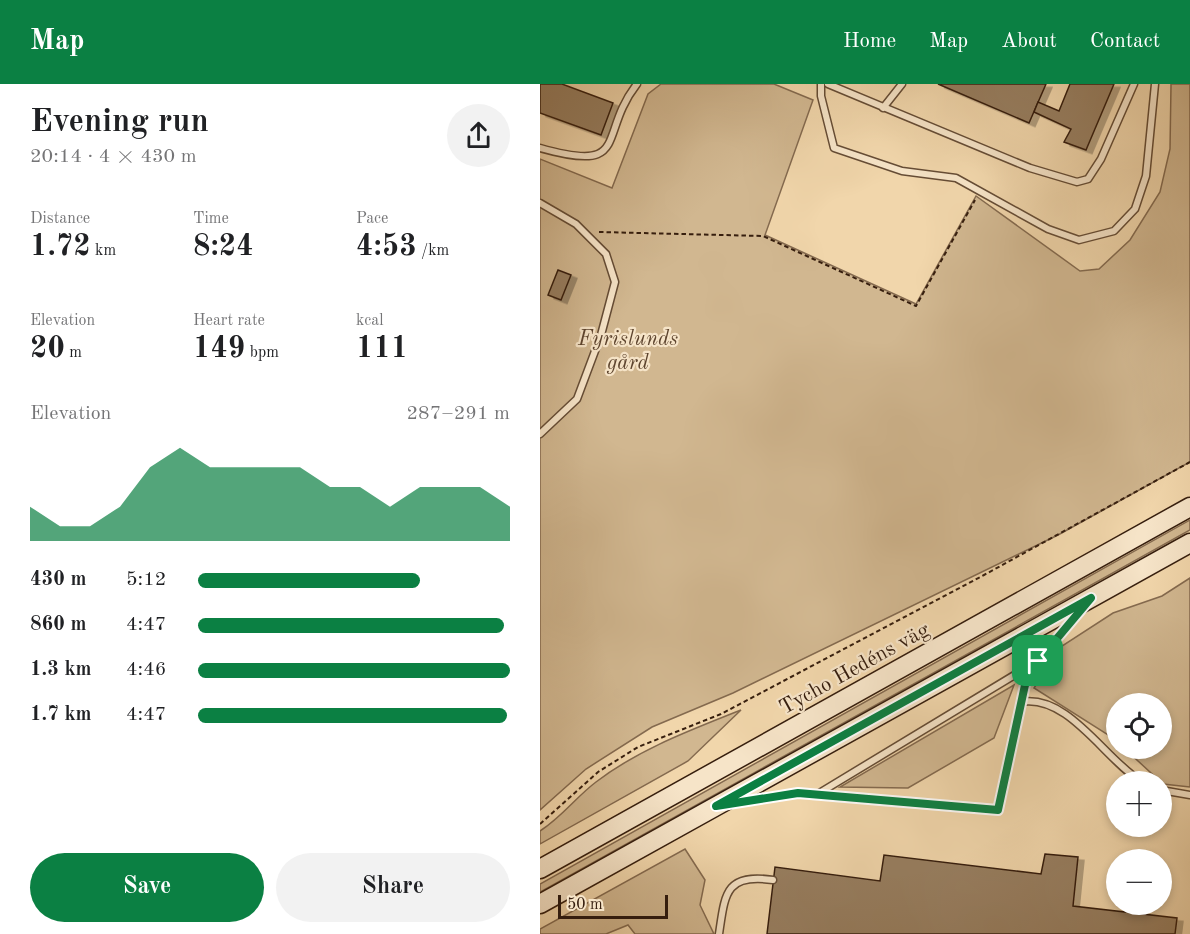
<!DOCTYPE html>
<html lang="en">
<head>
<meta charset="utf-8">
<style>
  body { margin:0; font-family:"Old Standard TT",serif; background:#f2f2f2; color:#202124; height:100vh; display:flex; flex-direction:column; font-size:22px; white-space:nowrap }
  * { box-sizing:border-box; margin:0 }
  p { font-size:20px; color:#757577 }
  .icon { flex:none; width:33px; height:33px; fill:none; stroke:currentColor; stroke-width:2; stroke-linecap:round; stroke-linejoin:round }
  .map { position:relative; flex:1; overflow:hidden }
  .sheet { display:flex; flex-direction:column; background:#fff; width:540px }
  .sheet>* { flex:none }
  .buttons { position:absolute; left:566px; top:609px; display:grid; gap:12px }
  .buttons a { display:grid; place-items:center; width:66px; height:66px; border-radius:50%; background:#fff; box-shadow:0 3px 9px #0003; font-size:30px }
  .scale { position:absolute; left:18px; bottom:15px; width:110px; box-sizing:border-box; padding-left:6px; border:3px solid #361e0e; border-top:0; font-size:16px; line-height:21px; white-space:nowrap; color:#361e0e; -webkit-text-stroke:4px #f6e4c8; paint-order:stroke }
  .pin { position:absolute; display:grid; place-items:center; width:51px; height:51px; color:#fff; margin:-26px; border-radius:12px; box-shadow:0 3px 9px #0006 }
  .round { display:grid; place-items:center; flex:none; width:63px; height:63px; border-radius:32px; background:#f2f2f2 }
  .overview { display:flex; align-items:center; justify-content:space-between; height:102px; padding:0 30px }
  h1 { font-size:33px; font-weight:800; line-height:45px }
  .figures { display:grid; grid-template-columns:repeat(3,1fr); gap:9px; height:102px; padding:6px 30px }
  .figures div { display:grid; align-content:center }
  .figures b { font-size:30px; font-weight:800 }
  .figures small { font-size:16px; font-weight:400 }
  .figures p { font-size:16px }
  .chart { height:168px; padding:12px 30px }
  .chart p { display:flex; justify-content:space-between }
  .chart svg { width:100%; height:108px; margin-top:6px; fill:#0b8043; opacity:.7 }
  .action { display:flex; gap:12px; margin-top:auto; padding:12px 30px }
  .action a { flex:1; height:69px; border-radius:36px; background:#0b8043; color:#fff; font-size:24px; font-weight:800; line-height:69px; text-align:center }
  .action a+a { background:#f2f2f2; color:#202124 }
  ul { padding:0 30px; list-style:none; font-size:20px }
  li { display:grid; grid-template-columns:96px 72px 1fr; align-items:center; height:45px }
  li i { height:15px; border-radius:8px; background:#0b8043 }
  header { display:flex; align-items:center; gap:36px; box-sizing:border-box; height:84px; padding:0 30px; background:#0b8043; color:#fff }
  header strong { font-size:28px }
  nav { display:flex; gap:33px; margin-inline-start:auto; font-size:21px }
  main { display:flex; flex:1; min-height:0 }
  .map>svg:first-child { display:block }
</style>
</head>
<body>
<header>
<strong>Map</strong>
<nav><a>Home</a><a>Map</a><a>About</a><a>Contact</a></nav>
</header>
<main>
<section class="sheet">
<div class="overview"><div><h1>Evening run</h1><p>20:14 · 4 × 430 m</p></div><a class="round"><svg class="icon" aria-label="share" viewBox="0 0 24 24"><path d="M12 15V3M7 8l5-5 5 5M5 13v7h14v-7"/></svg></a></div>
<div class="figures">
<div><p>Distance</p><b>1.72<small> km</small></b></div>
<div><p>Time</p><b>8:24</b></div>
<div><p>Pace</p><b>4:53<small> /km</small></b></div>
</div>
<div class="figures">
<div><p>Elevation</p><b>20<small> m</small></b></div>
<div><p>Heart rate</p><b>149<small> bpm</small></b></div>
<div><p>kcal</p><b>111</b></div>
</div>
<div class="chart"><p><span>Elevation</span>287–291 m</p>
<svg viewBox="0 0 160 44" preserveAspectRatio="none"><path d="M0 44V30L10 38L20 38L30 30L40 14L50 6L60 14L70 14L80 14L90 14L100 22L110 22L120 30L130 22L140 22L150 22L160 30V44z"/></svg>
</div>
<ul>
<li><b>430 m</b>5:12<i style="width:71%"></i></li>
<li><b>860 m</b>4:47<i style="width:98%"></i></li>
<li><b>1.3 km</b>4:46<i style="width:100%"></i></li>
<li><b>1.7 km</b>4:47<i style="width:99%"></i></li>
</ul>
<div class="action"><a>Save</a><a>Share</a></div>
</section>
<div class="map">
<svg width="650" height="850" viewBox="0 0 650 850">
  <defs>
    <filter id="shadow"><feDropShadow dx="6" dy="3.5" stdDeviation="0" flood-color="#0004"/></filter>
  </defs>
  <rect width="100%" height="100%" fill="#f1d6ab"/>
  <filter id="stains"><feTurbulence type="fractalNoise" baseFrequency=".00333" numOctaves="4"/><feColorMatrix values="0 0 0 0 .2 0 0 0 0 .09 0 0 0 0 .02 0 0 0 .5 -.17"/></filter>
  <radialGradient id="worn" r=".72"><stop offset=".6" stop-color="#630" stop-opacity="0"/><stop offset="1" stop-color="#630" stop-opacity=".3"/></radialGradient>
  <!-- green -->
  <g fill="#d1b790" stroke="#846a4f" stroke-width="1.5">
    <polygon points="121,0 234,0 273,16 225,151 376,220 436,112 540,187 559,185 590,156 620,108 630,65 631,2 631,0 650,0 650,378 518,451 193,609 112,643 46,685 0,726 0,75 72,104 108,10"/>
    <polygon points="650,436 650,446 0,808 0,800"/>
    <polygon points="650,494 650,703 623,700 585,665 621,664 621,620 576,620 576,656 494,604 522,562 573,529 622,512"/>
    <polygon points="474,601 454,654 368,704 300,703"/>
    <path d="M201 626 148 677 0 760V747C22 733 36 713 56 698 99 665 151 646 201 626Z"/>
    <polygon points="145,765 165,796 160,821 174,850 95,850 88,841 66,850 0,850 0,845"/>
  </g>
  <!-- building -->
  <g fill="#977e60" stroke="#361e0e" stroke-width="1.5" filter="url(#shadow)">
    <polygon points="0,0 22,0 73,19 61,51 0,29"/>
    <polygon points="398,0 506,0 489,39"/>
    <polygon points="530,0 574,0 546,66 524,58 531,45 494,28 498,18 519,27"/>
    <polygon points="18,186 31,191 21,216 8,211"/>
    <polygon points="505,770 538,773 533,822 637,834 635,850 227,850 235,783 340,797 344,771 501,790"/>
  </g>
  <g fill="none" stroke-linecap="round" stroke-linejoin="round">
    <defs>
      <g id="lane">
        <polyline points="281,0 281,12 294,64 362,87 416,94 508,145 539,156 574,147 595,125 606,92 615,0"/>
        <polyline points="288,0 490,84 537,98 548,95 561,75 594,0"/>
        <polyline points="343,24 362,0"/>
        <path d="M0 64C92 90 57 51 97 0"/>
        <polyline points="0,119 36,140 66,170 75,198 61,251 37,315 0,350"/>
        <path d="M481 618C529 610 565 676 602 698"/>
        <polyline points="621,706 650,711"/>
        <polyline points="276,711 496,578"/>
        <polyline points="196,719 258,709 457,726 485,601 498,577 539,528"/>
        <path d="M179 850C185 810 185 789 233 796"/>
      </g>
      <g id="secondary">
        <polyline points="0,785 650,423"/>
        <polyline points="0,820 650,459"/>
      </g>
    </defs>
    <!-- lane casing -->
    <use href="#lane" stroke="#654c35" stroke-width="9"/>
    <!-- secondary casing -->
    <use href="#secondary" stroke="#361e0e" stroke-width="21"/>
    <!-- path -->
    <g stroke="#361e0e" stroke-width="2" stroke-dasharray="4.5 3" stroke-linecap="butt">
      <polyline points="59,148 223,152 376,222 435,116"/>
      <polyline points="0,740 58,688 98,663 181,630 444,491 650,378"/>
    </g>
    <!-- lane -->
    <use href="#lane" stroke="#f6e4c8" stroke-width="6"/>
    <!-- secondary -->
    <use href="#secondary" stroke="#f6e4c8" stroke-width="18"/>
  </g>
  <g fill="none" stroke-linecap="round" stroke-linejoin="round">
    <defs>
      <polygon id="route" points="551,514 498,577 485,601 458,726 258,709 176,722"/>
    </defs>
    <!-- route casing -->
    <use href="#route" stroke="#fff" stroke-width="12"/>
    <!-- route -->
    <use href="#route" stroke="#0b8043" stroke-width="8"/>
  </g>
  <g text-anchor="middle" stroke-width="4.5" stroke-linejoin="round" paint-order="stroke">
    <!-- park labels -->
    <g font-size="21" font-style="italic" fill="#5d442e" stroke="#f6e4c8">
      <text x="88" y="261">Fyrislunds<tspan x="88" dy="24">gård</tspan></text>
    </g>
    <!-- street labels -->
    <g font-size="21" fill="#361e0e" stroke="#f6e4c8">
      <text transform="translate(314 584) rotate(-29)" y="7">Tycho Hedéns väg</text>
    </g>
  </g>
  <rect width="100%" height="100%" filter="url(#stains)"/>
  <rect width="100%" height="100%" fill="url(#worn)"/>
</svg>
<div class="buttons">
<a><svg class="icon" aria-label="locate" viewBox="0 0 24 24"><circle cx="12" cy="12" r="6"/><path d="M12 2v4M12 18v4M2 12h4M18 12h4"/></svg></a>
<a>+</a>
<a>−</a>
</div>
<div class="scale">50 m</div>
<div class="pin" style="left:498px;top:577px;background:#1e9e55"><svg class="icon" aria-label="arrive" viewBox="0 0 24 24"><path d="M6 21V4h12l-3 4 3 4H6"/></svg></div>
</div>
</main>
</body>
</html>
